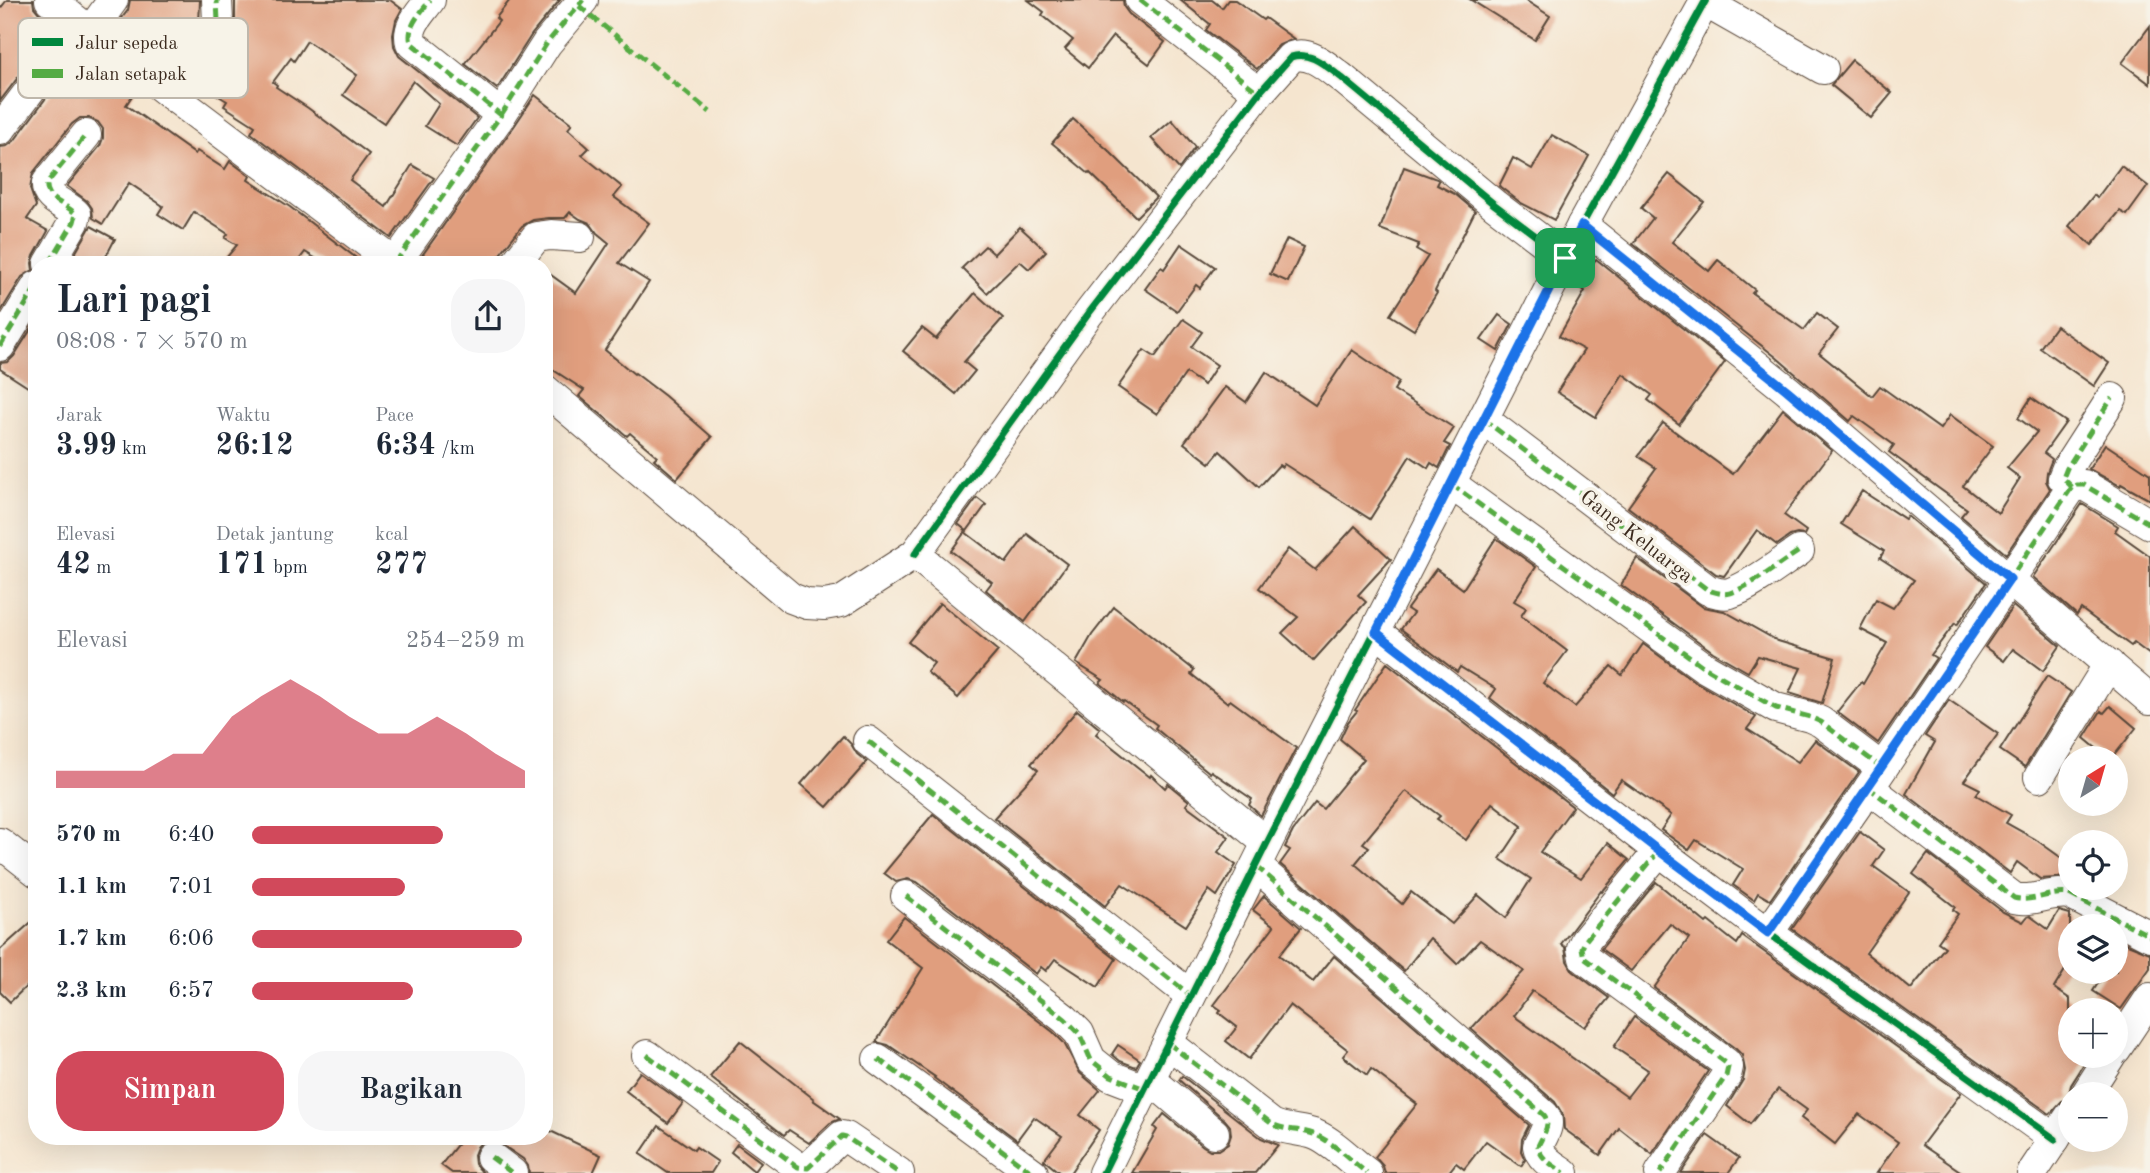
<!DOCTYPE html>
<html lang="id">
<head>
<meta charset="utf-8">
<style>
  body { margin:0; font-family:"Old Standard TT",serif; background:#f6f6f7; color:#1f2937; height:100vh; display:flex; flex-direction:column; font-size:26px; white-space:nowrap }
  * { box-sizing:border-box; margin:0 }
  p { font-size:23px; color:#747a83 }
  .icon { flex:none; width:38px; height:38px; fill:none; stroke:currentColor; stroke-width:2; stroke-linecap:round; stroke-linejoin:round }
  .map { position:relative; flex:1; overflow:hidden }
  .panel { position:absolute; left:28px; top:256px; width:525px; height:889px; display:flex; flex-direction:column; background:#fff; border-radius:28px; box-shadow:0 7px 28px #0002 }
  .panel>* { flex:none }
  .needle { width:46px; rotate:37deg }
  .buttons { position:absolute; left:2058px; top:746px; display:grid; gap:14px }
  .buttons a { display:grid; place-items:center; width:70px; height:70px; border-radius:50%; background:#fff; box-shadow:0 7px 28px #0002; font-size:35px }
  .pin { position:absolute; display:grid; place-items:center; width:60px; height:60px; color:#fff; margin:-30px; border-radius:14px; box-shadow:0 4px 10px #0006 }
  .round { display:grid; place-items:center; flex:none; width:74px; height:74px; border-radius:28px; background:#f6f6f7 }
  .overview { display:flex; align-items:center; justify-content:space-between; height:119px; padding:0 28px }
  h1 { font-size:38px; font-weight:800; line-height:52px }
  .metrics { display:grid; grid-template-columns:repeat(3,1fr); gap:10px; height:119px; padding:7px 28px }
  .metrics div { display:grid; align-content:center }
  .metrics b { font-size:30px; font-weight:800 }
  .metrics small { font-size:19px; font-weight:400 }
  .metrics p { font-size:19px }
  .chart { height:196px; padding:14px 28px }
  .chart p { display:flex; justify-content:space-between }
  .chart svg { width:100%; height:126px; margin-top:7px; fill:#d1495b; opacity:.7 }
  .action { display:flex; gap:14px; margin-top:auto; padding:14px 28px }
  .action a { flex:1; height:80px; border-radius:28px; background:#d1495b; color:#fff; font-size:28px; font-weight:800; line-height:80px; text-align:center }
  .action a+a { background:#f6f6f7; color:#1f2937 }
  ul { padding:0 28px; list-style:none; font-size:23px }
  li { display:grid; grid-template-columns:112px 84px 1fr; align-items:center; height:52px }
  li i { height:18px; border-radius:9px; background:#d1495b }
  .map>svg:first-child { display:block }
</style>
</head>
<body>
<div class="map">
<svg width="2150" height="1173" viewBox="0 0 2150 1173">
  <rect width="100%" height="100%" fill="#f7f3e8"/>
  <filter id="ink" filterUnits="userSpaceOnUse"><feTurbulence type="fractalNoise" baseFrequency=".0143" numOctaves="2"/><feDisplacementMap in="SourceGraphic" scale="14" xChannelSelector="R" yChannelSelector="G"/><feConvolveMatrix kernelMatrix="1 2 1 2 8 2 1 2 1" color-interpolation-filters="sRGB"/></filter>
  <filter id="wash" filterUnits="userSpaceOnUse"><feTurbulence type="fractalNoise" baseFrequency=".00686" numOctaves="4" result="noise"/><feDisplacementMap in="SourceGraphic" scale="28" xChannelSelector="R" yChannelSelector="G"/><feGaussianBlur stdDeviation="1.57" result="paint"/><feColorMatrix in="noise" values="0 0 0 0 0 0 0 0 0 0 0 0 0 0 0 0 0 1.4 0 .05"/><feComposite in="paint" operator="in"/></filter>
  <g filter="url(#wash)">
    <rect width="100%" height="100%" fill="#f5e5cf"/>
    <g id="blocks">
      <!-- building -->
      <g fill="#e09e7e" fill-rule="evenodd">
        <polygon points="7,0 33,0 34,7 39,13 56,27 0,101 0,9"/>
        <polygon points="130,0 200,0 199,24 166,69 147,54 152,49 119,22 128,10"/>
        <polygon points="235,0 390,0 402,9 396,20 393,35 394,46 399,56 477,118 457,146 425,126 439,104 413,81 384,123 343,95 357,75 307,41 294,61 291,58 273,82 277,85 276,87 308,108 369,154 350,180 386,207 412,165 434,178 391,238 251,133 255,126 224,106 227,101 199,84 232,37 235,22"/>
        <polygon points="510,0 560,0 532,34 497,89 465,64 499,21 496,18"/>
        <polygon points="1028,0 1123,0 1124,7 1129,14 1165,42 1149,64 1113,36 1088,68 1065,49 1073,40 1042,15 1044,12"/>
        <polygon points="1180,0 1212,0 1222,8 1228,0 1235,0 1263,20 1265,18 1294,39 1279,45 1257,69 1206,30 1210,24"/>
        <polygon points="1471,0 1525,0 1550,16 1535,40"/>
        <polygon points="2150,26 2150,84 2122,63"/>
        <polygon points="75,59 114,87 120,77 136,90 126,105 195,154 197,151 225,169 230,161 250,176 248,180 290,207 364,264 325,264 305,252 296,264 221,264 237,245 225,238 228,234 194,212 183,230 158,214 163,206 129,183 103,224 93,218 92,208 87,201 67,186 100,146 103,138 103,129 98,122 89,118 80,118 72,124 33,173 30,189 36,206 27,219 48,231 34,256 32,263 33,270 22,277 0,313 0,147 7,146 14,141"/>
        <polygon points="1852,60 1892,93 1871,118 1831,85"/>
        <polygon points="535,95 572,124 568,129 589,148 582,155 622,187 614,197 649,223 619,263 649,282 605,350 634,374 635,373 665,396 712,437 677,479 654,459 657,456 630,433 627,436 579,396 584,390 544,364 544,270 576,293 609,243 597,233 590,223 580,219 570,212 565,218 549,218 533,220 522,226 501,253 498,264 416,264 515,125"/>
        <polygon points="1073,119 1109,151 1156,197 1136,217 1090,173 1089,174 1052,143"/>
        <polygon points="1172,120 1195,147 1179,169 1151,138"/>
        <polygon points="1552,135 1589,156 1554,220 1521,203 1499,186 1513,158 1532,169"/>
        <polygon points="2121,166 2148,186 2127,215 2120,211 2092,245 2069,226 2094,195 2097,198"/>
        <polygon points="1404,167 1437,179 1439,181 1437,185 1455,194 1475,211 1435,291 1437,293 1414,330 1390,315 1428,256 1416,249 1419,244 1380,229"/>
        <polygon points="1669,174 1704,202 1672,242 1709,271 1718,260 1755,290 1752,293 1804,330 1817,313 1838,329 1819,353 1872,396 1880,386 1940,429 1950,415 1993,446 1963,486 1998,513 2020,478 2007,468 2037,432 2018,418 2031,398 2066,422 2044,453 2052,459 2047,472 2046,481 2050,489 2006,554 1961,516 1967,509 1889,452 1894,445 1854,416 1850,421 1776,357 1633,244 1653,218 1641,208"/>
        <polygon points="91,226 115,239 102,264 69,264"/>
        <polygon points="1020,227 1046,251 1029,269 1020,261 987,293 962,268 985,246 994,254"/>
        <polygon points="1287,239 1304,247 1288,282 1270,274"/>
        <polygon points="1181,244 1215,267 1200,288 1196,285 1177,311 1145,289 1161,267 1164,269"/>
        <polygon points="1596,259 1725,362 1679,424 1648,400 1652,395 1623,374 1596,417 1557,392 1584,350 1559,336 1585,291 1578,285"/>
        <polygon points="975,293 1003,318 964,362 975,371 956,394 903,351 922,328 936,339"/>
        <polygon points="1499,315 1512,324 1498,351 1481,340"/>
        <polygon points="1183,319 1202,332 1191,347 1217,365 1204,385 1186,373 1157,414 1118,387 1144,350 1155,357"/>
        <polygon points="33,326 37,329 37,393 0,369 0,363 8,362 14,356"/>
        <polygon points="2056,326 2109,363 2094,386 2040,348"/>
        <polygon points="1352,350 1399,382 1394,390 1454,428 1444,443 1450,446 1439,468 1431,463 1428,468 1410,456 1370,519 1284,464 1282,467 1279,465 1259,487 1220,451 1210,463 1184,443 1225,387 1246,402 1266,372 1315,405"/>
        <polygon points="1783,409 1832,451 1784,515 1806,531 1804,535 1797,534 1790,536 1777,545 1757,530 1724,576 1716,574 1628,507 1656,468 1638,456 1663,423 1733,474"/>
        <polygon points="2105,444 2150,474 2150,500 2121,484 2120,486 2089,469"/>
        <polygon points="1862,491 1905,519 1907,516 1986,583 1957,625 1955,623 1931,655 1936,658 1878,743 1837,712 1861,682 1863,684 1887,643 1860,629 1876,599 1893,608 1914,580 1880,558 1884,551 1841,524"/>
        <polygon points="977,498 986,505 967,531 958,524"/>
        <polygon points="2082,504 2118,526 2115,531 2150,556 2150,655 2134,643 2131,646 2081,609 2077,615 2033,577"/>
        <polygon points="1355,526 1391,559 1358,595 1366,602 1313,661 1282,633 1298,617 1259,588 1288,549 1315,570"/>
        <polygon points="965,532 1006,563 1027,534 1067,564 1025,622 986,590 992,582 951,551"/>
        <polygon points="1496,538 1536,567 1514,601 1526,608 1521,616 1567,651 1543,683 1575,707 1611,666 1622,675 1643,644 1694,681 1756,717 1747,729 1798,762 1815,740 1859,772 1770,900 1758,893 1754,900 1733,885 1743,869 1696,840 1689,850 1661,830 1671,815 1621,780 1612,793 1490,698 1496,689 1460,667 1457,672 1401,629 1413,613 1407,609 1436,569 1463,589"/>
        <polygon points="1637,558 1703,607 1724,611 1778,641 1835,658 1822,703 1789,693 1801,668 1758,656 1748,672 1713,652 1621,585"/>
        <polygon points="940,603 998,651 958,698 927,672 934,663 908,642"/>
        <polygon points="2013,606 2060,646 2043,671 2013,649 2004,661 1985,647"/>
        <polygon points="1114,607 1194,670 1191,674 1228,703 1230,700 1296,748 1261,816 1249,805 1252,799 1211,771 1210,773 1155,728 1157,725 1124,701 1123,702 1100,683 1103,680 1076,663 1092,635"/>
        <path d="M1387 663 1573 807 1540 852 1581 878 1608 843 1629 860 1602 892 1601 891 1561 944 1565 947 1567 961 1573 971 1609 998 1585 1027 1532 991 1514 1016 1627 1097 1648 1070 1614 1047 1634 1017 1708 1071 1652 1154 1619 1128 1600 1155 1564 1129 1563 1115 1555 1102 1471 1029 1524 971 1480 940 1457 964 1430 938 1404 971 1280 864 1290 850 1285 847 1293 831 1315 803 1323 809 1364 759 1340 739 1348 722 1357 711 1355 710ZM1406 791 1440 816 1437 819 1466 840 1492 803 1522 826 1500 859 1531 879 1506 918 1478 895 1452 924 1411 892 1402 904 1355 864 1369 847 1363 843Z"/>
        <polygon points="2047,676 2071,692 2025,767 2000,750"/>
        <polygon points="1949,700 1998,734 1964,781 1980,789 1976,795 2011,815 2006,823 2035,839 2070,864 2070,877 2040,879 2017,862 2010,873 1906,794 1935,742 1925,736"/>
        <polygon points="2110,706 2136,728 2112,758 2108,758 2084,738 2101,711 2104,713"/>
        <polygon points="1077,710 1100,729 1096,734 1150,777 1151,775 1165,788 1168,784 1189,801 1186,805 1229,837 1218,852 1236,865 1217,896 1209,890 1186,926 1122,884 1105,906 994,818 1038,770 1031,764"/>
        <polygon points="843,736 851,744 857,754 867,762 827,807 801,784"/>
        <polygon points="933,814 1116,959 1098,987 1055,959 1046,971 1041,967 1036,974 917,882 908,879 896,882 884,873"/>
        <polygon points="1860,832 1884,850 1873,866 1909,892 1866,953 1911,989 1945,947 1938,942 1958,914 1953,910 1955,907 1913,874 1928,854 2003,912 2023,922 2027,917 2030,916 2048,929 2059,911 2070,914 2070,962 2054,988 2070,999 2070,1055 2090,1055 2071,1085 2069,1093 2070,1099 2062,1101 2050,1114 1792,929"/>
        <polygon points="1656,882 1706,923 1708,921 1737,944 1742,936 1961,1093 1922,1145 1963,1173 1877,1173 1898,1142 1859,1114 1835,1144 1801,1118 1807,1110 1778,1089 1750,1124 1727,1106 1743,1080 1745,1070 1742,1055 1736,1049 1654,988 1689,938 1670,924 1631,971 1601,949"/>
        <polygon points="1264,896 1301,928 1279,955 1313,982 1334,956 1529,1125 1522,1139 1521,1151 1525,1160 1521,1166 1486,1141 1464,1169 1456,1163 1448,1173 1385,1173 1383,1166 1375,1157 1417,1104 1371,1069 1367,1075 1343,1056 1348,1050 1290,1005 1249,1059 1226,1041 1237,1027 1219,1013 1221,1010 1214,1005 1274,926 1253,910"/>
        <polygon points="37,917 37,976 10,1002 0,992 0,950"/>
        <polygon points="904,917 1053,1032 1064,1043 1080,1073 1100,1090 1080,1115 1099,1130 1070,1173 1060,1173 1044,1160 1062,1136 1034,1117 1017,1140 934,1078 935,1077 888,1045 876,1042 923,968 886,940"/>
        <polygon points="2125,943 2150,953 2150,968 2121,1009 2093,991 2106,971 2116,971 2116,956"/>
        <polygon points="740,1041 814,1099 813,1100 840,1119 830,1123 809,1143 789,1130 784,1135 750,1109 710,1077"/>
        <polygon points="1118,1045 1140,1060 1136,1067 1120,1061 1112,1054"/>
        <polygon points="640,1072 683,1103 668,1123 626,1091"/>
        <polygon points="1182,1076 1261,1138 1278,1145 1255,1173 1132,1173 1157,1130 1154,1127 1164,1114 1203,1146 1210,1150 1219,1150 1228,1144 1231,1135 1230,1126 1225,1120 1179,1080"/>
        <polygon points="659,1126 694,1150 696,1147 718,1162 711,1173 668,1173 640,1154"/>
        <polygon points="544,1128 601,1155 593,1173 529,1173 528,1166 523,1159 495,1140 498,1136 544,1136"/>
        <polygon points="1707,1135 1739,1158 1728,1173 1681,1173"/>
        <polygon points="464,1136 474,1136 482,1142 477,1147 474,1155 475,1164 483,1173 452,1173 441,1165"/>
        <polygon points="737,1144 761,1162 754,1171 731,1152"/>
      </g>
    </g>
  </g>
  <g filter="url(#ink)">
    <use href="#blocks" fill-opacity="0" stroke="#574639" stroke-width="2"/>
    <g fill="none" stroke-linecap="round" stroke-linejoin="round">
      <defs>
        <g id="minor">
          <polyline points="50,0 170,94 396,264"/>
          <polyline points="1140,0 1259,93"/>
          <polyline points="1705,2 1823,69"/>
          <polyline points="90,32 113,0"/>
          <polyline points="170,94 215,32 218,22 217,0"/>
          <polyline points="501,115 547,43 583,0"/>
          <polyline points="0,130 80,24"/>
          <polyline points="1582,225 1787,390 2150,700"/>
          <path d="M395 263 501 115 411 43C406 26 421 13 430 0"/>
          <path d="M49 264 74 222 76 214C65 203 45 200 47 183L86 135"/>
          <polyline points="515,264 536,237 551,235 580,237"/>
          <polyline points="0,346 37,286"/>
          <polyline points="544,389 791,598 807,604 824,605 841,602 915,554 1267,843"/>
          <path d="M1483 419 1708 590C1715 592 1723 595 1730 593 1752 586 1779 564 1799 551"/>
          <polyline points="1451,484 1704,667 1776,708 1810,717 1821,722 1882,768"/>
          <polyline points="2072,487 2063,478 2067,468 2112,398"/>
          <path d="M2150 524 2084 485H2077L2072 487 1869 788 2014 898C2033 903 2050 891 2069 894L2150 936"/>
          <path d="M915 554 1089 313 1259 93 1291 57C1310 50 1327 67 1342 78L1495 205 1565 258"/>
          <polyline points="1376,632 1659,851 1768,933 2055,1139"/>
          <polyline points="868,741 1190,995"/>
          <polyline points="2039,777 2109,664"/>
          <polyline points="0,843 37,872"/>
          <polyline points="1659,851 1585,941 1582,948 1584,958 1726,1063 1728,1067 1726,1076 1660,1173"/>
          <path d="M1256 866 1544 1115C1552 1124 1542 1137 1538 1146 1540 1159 1554 1166 1564 1173"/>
          <polyline points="906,896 1065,1019 1079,1033 1091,1060 1111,1076 1145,1089"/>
          <polyline points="1768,933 1869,788"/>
          <path d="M1168 1043 1272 1124C1286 1131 1302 1129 1316 1135 1334 1143 1351 1161 1367 1173"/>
          <polyline points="2116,1049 2150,998"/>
          <polyline points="647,1055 798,1167 808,1168 842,1136 846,1137 899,1173"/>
          <polyline points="878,1059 1033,1173"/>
          <polyline points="1150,1079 1214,1133"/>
          <polyline points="2086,1094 2111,1055"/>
          <polyline points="491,1157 512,1173"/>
          <polyline points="1103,1173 1267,843 1582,225 1706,0"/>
          <polyline points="2032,1173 2070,1116"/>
        </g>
      </defs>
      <!-- minor casing -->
      <use href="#minor" stroke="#574639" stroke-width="32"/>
      <!-- minor -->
      <use href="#minor" stroke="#fff" stroke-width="30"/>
      <!-- quiet -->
      <g stroke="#55ab43" stroke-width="5" stroke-dasharray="10 5" stroke-linecap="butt">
        <polyline points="1140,0 1259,93"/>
        <polyline points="579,6 710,112"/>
        <polyline points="170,94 215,32 218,22 217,0"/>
        <polyline points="501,115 547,43 583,0"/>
        <polyline points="1582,225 1787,390 2010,579"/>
        <path d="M395 263 501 115 411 43C406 26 421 13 430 0"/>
        <path d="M49 264 74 222 76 214C65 203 45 200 47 183L86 135"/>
        <polyline points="0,346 37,286"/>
        <path d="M1483 419 1708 590C1715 592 1723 595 1730 593 1752 586 1779 564 1799 551"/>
        <polyline points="1451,484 1704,667 1776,708 1810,717 1821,722 1882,768"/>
        <polyline points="2072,487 2063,478 2067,468 2112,398"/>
        <path d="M2150 524 2084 485H2077L2072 487 1869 788 2014 898C2033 903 2050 891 2069 894L2150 936"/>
        <polyline points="868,741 1190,995"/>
        <polyline points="1659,851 1585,941 1582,948 1584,958 1726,1063 1728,1067 1726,1076 1660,1173"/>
        <path d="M1256 866 1544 1115C1552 1124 1542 1137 1538 1146 1540 1159 1554 1166 1564 1173"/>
        <polyline points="906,896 1065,1019 1079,1033 1091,1060 1111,1076 1145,1089"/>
        <polyline points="1768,933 1869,788"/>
        <path d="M1168 1043 1272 1124C1286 1131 1302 1129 1316 1135 1334 1143 1351 1161 1367 1173"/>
        <polyline points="647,1055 798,1167 808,1168 842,1136 846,1137 899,1173"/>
        <polyline points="878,1059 1033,1173"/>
        <polyline points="491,1157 512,1173"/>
      </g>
      <defs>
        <g id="cycleway">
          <path d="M915 554 1089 313 1259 93 1291 57C1310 50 1327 67 1342 78L1495 205 1565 258"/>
          <polyline points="1376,632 1659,851 1768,933 2055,1139"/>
          <polyline points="1103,1173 1267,843 1582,225 1706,0"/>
        </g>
      </defs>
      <!-- cycleway casing -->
      <use href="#cycleway" stroke="#f7f3e8" stroke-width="11"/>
      <!-- cycleway -->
      <use href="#cycleway" stroke="#00873e" stroke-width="7"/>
    </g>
  </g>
  <g fill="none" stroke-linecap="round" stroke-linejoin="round" filter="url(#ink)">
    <defs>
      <polygon id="route" points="1582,225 1787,390 2010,579 1768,933 1659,851 1376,632"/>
    </defs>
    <!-- route casing -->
    <use href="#route" stroke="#fff" stroke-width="14"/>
    <!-- route -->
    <use href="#route" stroke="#1a73e8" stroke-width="9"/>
  </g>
  <g text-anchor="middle" stroke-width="7" stroke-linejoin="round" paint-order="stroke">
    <!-- street labels -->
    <g font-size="21" fill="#3b2a1e" stroke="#f7f3e8">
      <text transform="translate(1637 536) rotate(38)" y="7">Gang Keluarga</text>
    </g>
  </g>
  <!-- legend -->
  <rect x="18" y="18" width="230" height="80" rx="10" fill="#f7f3e8" stroke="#bfb7ab" stroke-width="2"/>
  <rect x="32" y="38" width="31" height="8" fill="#00873e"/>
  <rect x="32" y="69" width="31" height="9" fill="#55ab43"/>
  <g font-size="19" fill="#3b2a1e">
    <text x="75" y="49">Jalur sepeda</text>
    <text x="75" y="80">Jalan setapak</text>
  </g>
</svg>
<div class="buttons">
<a><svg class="needle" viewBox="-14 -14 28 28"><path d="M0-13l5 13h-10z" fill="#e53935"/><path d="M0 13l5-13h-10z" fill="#747a83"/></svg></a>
<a><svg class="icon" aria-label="locate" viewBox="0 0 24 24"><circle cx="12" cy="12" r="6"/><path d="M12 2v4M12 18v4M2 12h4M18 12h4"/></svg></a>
<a><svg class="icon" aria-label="layers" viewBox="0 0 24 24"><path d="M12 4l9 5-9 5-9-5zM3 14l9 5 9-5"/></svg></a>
<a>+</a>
<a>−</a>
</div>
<div class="pin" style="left:1565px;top:258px;background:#1e9e55"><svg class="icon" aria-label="arrive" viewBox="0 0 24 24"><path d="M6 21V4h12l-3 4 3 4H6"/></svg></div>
<section class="panel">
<div class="overview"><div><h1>Lari pagi</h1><p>08:08 · 7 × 570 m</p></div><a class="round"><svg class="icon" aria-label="share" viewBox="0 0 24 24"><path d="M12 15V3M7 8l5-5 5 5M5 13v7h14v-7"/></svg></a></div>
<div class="metrics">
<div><p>Jarak</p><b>3.99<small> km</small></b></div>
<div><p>Waktu</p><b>26:12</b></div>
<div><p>Pace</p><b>6:34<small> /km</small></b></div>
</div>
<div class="metrics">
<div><p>Elevasi</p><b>42<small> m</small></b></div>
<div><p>Detak jantung</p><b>171<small> bpm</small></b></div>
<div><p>kcal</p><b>277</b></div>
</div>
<div class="chart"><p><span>Elevasi</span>254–259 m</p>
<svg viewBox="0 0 160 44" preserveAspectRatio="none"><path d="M0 44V38L10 38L20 38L30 38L40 32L50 32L60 19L70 12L80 6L90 12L100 19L110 25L120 25L130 19L140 25L150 32L160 38V44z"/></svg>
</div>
<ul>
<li><b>570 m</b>6:40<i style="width:70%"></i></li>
<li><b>1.1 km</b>7:01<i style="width:56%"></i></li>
<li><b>1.7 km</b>6:06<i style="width:99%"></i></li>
<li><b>2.3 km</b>6:57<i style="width:59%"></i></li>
</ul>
<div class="action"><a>Simpan</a><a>Bagikan</a></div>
</section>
</div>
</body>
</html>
